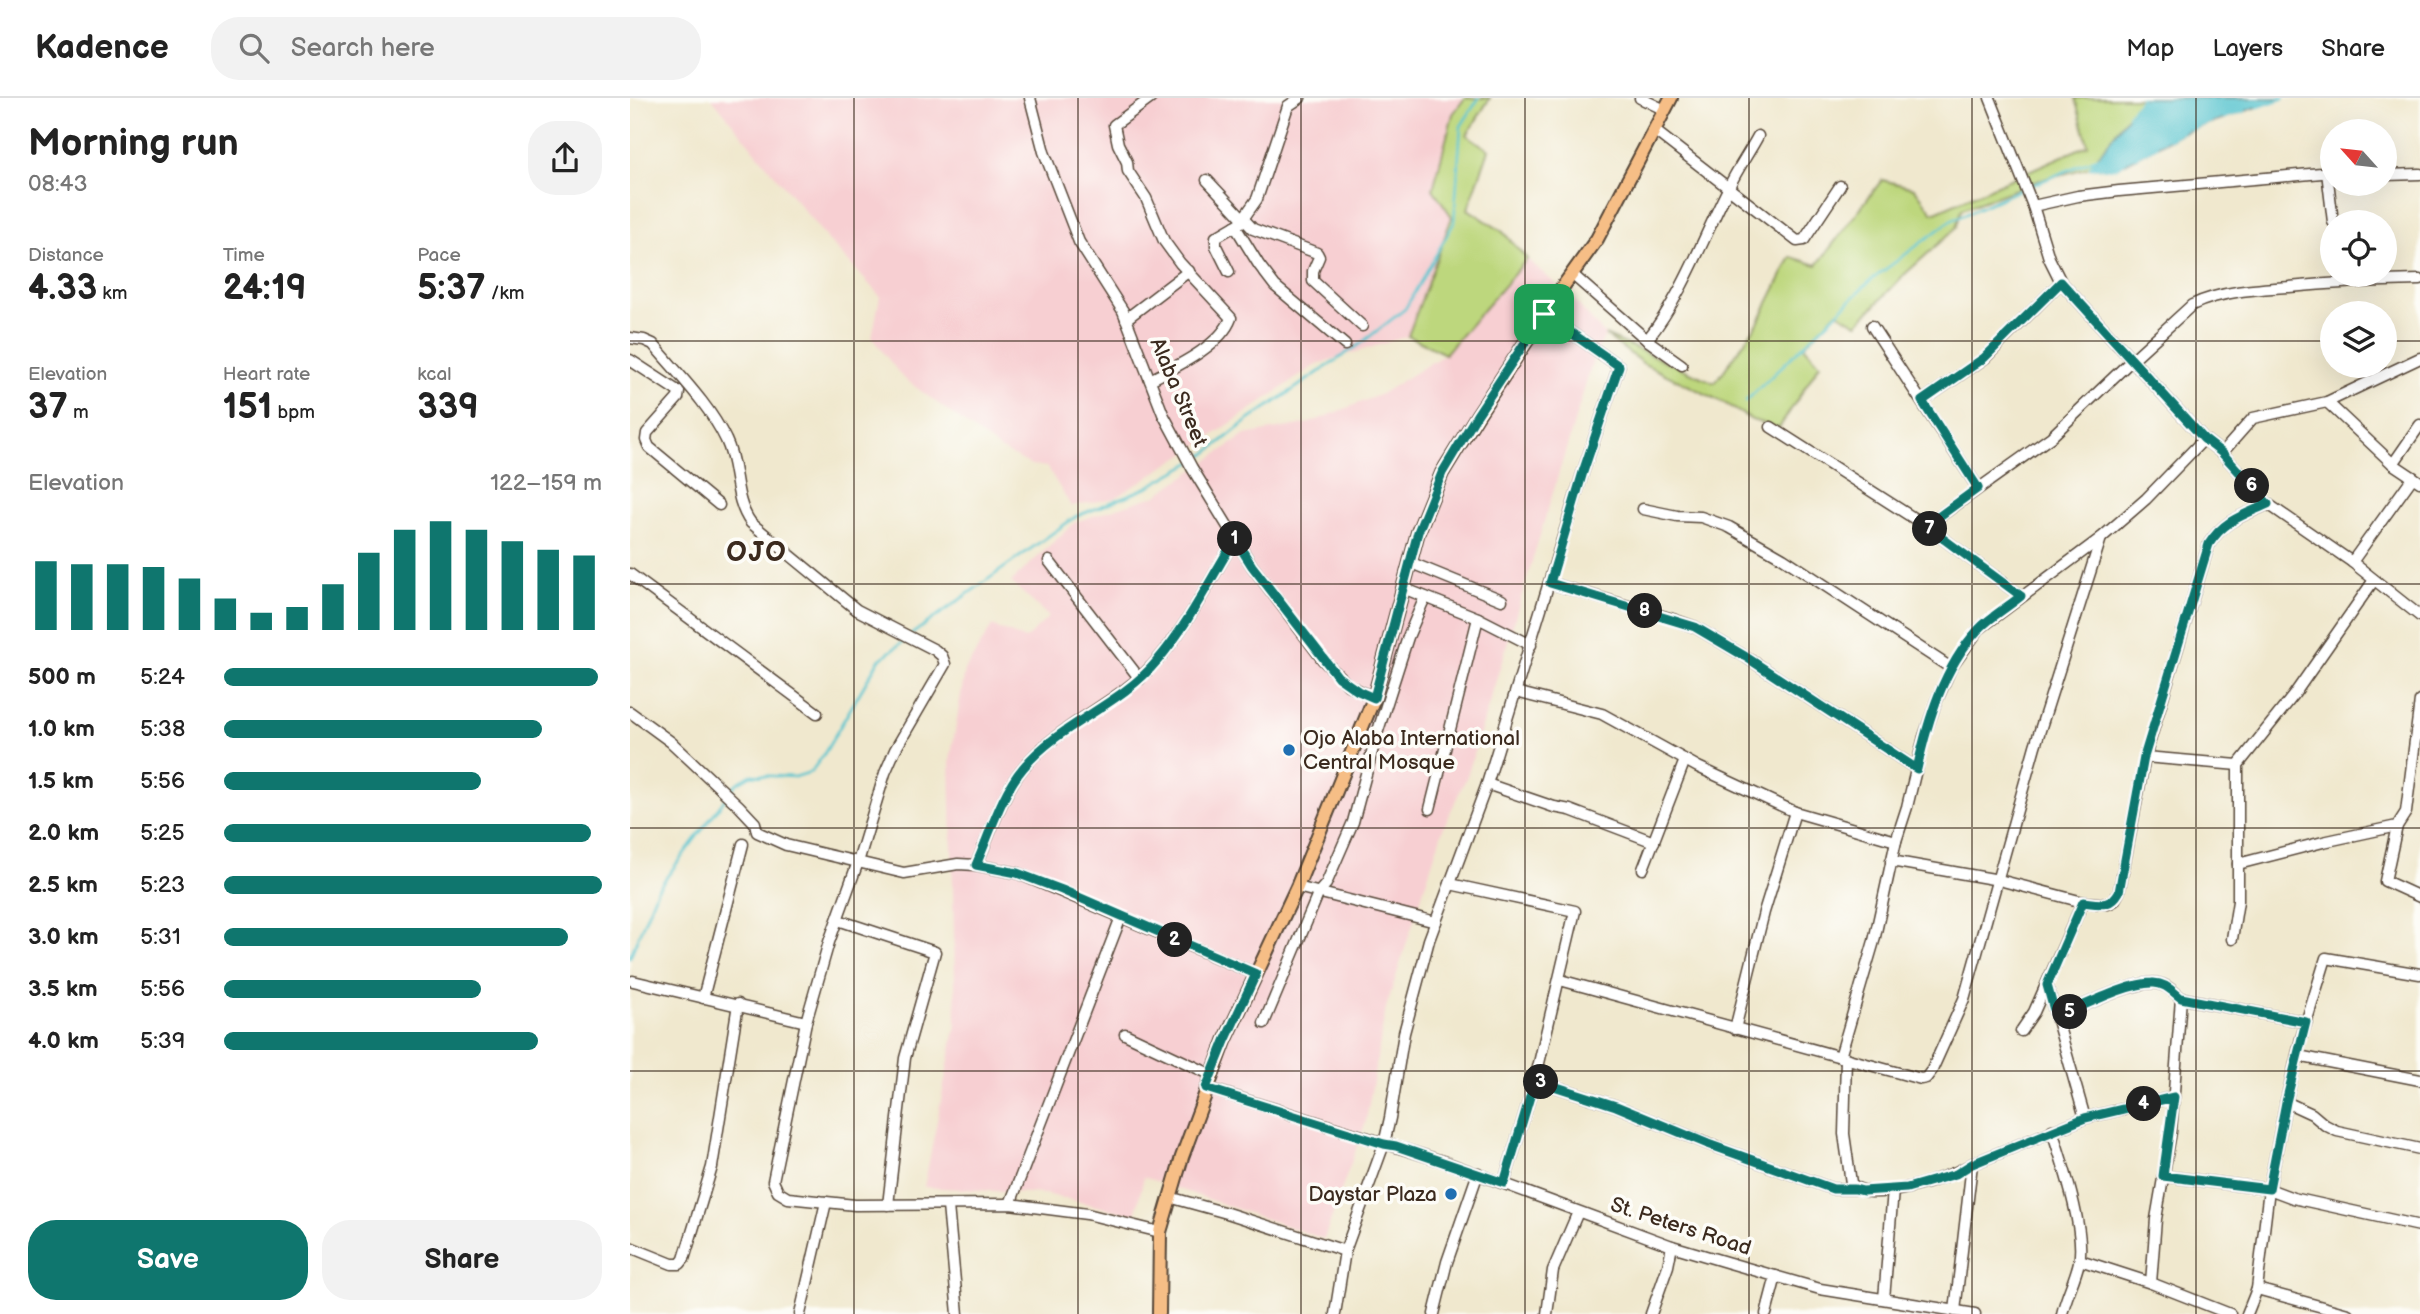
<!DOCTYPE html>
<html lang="en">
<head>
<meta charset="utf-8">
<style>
  body { margin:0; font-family:"Balsamiq Sans",sans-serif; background:#f2f2f2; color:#222; height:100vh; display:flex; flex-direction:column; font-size:26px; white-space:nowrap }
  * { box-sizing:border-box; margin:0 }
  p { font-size:23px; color:#767676 }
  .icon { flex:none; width:38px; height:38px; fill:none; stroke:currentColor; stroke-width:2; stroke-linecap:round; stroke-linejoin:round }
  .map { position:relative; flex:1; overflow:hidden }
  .side { display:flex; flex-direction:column; background:#fff; width:630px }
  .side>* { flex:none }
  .needle { width:46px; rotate:297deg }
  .tools { position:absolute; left:1690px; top:21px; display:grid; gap:14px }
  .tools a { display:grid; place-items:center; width:77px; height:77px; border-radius:50%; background:#fff; box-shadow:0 7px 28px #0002; font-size:35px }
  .pin { position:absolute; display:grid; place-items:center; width:60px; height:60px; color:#fff; margin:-30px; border-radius:14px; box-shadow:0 4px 10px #0006 }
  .km { position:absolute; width:35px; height:35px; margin:-18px; border-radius:50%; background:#222; color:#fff; font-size:19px; line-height:35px; text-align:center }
  .round { display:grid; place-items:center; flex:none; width:74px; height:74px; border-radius:28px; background:#f2f2f2 }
  .overview { display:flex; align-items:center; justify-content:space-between; height:119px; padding:0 28px }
  h1 { font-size:38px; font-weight:800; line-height:52px }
  .stats { display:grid; grid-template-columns:repeat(3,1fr); gap:10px; height:119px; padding:7px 28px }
  .stats div { display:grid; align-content:center }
  .stats b { font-size:35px; font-weight:800 }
  .stats small { font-size:19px; font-weight:400 }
  .stats p { font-size:19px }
  .chart { height:196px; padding:14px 28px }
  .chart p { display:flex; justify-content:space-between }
  .chart svg { width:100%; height:126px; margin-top:7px; stroke:#0f766e; stroke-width:6 }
  .primary-button { display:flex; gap:14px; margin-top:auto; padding:14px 28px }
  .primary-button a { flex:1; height:80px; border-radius:28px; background:#0f766e; color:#fff; font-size:28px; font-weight:800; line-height:80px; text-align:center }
  .primary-button a+a { background:#f2f2f2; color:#222 }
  ul { padding:0 28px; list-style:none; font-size:23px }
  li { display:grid; grid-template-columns:112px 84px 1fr; align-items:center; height:52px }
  li i { height:18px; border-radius:9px; background:#0f766e }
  header { display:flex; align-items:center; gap:42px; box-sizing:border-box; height:98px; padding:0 35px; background:#fff; border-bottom:2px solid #e0e0e0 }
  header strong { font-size:33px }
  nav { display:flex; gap:38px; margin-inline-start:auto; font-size:24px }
  .search { width:490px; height:63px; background:#f2f2f2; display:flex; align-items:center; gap:18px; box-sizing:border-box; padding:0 24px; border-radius:28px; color:#767676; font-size:26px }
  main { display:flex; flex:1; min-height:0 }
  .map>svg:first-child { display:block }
</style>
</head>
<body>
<header>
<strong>Kadence</strong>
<div class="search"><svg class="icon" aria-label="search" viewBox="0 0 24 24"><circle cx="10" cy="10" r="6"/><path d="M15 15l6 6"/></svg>Search here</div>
<nav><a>Map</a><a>Layers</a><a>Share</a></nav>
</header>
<main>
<section class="side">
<div class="overview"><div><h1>Morning run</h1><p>08:43</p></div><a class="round"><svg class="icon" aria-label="share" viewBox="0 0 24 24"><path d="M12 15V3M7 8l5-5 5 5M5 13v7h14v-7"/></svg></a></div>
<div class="stats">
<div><p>Distance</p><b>4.33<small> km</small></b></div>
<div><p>Time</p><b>24:19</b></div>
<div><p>Pace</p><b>5:37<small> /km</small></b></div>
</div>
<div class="stats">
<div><p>Elevation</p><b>37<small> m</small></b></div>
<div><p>Heart rate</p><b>151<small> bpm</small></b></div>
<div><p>kcal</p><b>339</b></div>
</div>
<div class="chart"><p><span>Elevation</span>122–159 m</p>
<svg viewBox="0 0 160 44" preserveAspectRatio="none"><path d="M5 44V20M15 44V21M25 44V21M35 44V22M45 44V26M55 44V33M65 44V38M75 44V36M85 44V28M95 44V17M105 44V9M115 44V6M125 44V9M135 44V13M145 44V16M155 44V18"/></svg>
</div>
<ul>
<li><b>500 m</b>5:24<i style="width:99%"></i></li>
<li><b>1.0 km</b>5:38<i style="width:84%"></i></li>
<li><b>1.5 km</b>5:56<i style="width:68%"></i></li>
<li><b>2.0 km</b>5:25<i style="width:97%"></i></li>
<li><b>2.5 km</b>5:23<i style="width:100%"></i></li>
<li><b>3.0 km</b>5:31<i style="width:91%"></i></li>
<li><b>3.5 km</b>5:56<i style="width:68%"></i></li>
<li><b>4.0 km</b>5:39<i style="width:83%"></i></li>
</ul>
<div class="primary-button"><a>Save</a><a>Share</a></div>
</section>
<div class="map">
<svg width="1790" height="1216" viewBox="0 0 1790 1216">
  <rect width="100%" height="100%" fill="#fdfcf7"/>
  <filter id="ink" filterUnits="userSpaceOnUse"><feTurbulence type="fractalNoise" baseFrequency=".0143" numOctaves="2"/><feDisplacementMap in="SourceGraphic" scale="14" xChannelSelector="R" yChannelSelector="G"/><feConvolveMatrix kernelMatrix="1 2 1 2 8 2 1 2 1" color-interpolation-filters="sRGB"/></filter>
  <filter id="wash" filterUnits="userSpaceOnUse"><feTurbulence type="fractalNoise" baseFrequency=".00686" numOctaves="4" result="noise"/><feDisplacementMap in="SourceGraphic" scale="28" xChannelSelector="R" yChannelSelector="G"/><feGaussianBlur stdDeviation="1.57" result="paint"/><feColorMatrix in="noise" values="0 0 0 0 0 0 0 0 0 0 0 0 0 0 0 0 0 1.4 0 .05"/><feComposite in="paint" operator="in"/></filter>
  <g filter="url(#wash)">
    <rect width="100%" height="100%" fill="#f0e8ce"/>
    <!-- built -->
    <g fill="#f7cfd2">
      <polygon points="82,0 835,0 823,16 822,119 778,238 687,266 585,336 485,400 441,408 417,369 401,367 368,350 272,279 242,240 250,198 198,142"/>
      <polygon points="897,161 944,202 975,237 964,259 837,678 814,728 756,910 736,1023 694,1141 514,1079 505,1117 415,1096 294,1089 326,926 320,663 335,572 362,528 395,541 419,519 381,484 445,424 527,397 615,337 680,325 749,297 815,256"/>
    </g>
    <!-- green -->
    <g fill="#bdd77d" stroke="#7c804e" stroke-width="2">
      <polygon points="835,0 860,0 837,37 859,52 838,111 873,134 897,161 815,256 778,238 822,119 803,91 823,16"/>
      <polygon points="1445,0 1511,0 1460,69 1410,82 1332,111 1326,130 1274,177 1227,226 1207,214 1174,248 1190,266 1149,330 1122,322 1094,305 1014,266 975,237 1085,285 1128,225 1161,159 1187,167 1252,82 1284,90 1303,115 1458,47"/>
    </g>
    <!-- water -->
    <polygon fill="#57c4cf" stroke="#497776" stroke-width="2" points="1511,0 1654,0 1551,35 1486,70 1460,69"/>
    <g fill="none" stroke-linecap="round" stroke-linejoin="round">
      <!-- stream -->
      <g stroke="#57c4cf" stroke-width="2.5">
        <polyline points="1628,9 1654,0"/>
        <polyline points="1498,17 1511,0"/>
        <polyline points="1594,20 1615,13"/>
        <polyline points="1561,31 1581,24"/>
        <polyline points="1539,41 1552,34"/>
        <polyline points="1505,59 1527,48"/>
        <polyline points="1465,62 1460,69 1486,70 1496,63"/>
        <polyline points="1398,89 1469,59"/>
        <polyline points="1116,303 1240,183 1320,123 1391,91"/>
        <polyline points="282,536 445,419 516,390 573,358 616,324 730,246 775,211 824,125 831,28 849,0"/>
        <polyline points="99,695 106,686 121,677 165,679 181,674 194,656 249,562 277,541"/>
        <polyline points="0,859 27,792 95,701"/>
      </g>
    </g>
  </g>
  <g filter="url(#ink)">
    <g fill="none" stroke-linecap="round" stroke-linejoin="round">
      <defs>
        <g id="minor">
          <polyline points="400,0 414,54 449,144 493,213 533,316 562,370 622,468 693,562 718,587 744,600"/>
          <polyline points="1010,0 1035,12"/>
          <polyline points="1360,0 1403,108 1419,160 1431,184 1574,341 1592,355 1638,406 1722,464 1790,518"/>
          <polyline points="1025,33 1167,143 1174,142 1210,88"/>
          <polyline points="1697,74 1703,124"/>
          <polyline points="1755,77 1790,76"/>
          <polyline points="577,82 623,131 687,155 689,159 683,173 683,183 732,228"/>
          <polyline points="1403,108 1448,98 1489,93 1703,74"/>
          <polyline points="605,128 629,167 645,188 715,247"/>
          <polyline points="599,174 586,148 586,139 610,125 627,101 658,8 670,0"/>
          <polyline points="943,177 1017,242 1052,267"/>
          <polyline points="496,221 559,173"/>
          <polyline points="1242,228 1348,390"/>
          <path d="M0 240 14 242 23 246C48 276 79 306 96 342 109 368 103 401 121 425L227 512 305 552 312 558 315 566 265 652 255 675 228 764 199 844 176 924 143 1083 148 1094 158 1100 225 1107 380 1106 457 1116 530 1134"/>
          <path d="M1017 242C1053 197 1073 140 1099 89 1107 71 1119 55 1128 38"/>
          <polyline points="0,262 49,294 48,300 17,335 16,342 19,349 89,407"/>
          <path d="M520 282C545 269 591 248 601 220L550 165 534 143 516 100 498 73 497 64 488 46 484 27 521 0"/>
          <polyline points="1292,303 1355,260 1431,184"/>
          <polyline points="1697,304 1763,366 1790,384"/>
          <polyline points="1141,329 1296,428 1391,498"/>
          <polyline points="1592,355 1623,320 1697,304 1790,260"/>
          <polyline points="1763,366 1790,327"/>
          <polyline points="1013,411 1047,418 1071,419 1099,429 1153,460 1321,570"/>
          <path d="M1296 428 1421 339 1503 261 1562 207C1591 193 1627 191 1659 189 1702 185 1746 183 1790 182"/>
          <polyline points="419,463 510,581"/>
          <polyline points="779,464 872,502"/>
          <polyline points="1722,464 1783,379"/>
          <polyline points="0,476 187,615"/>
          <polyline points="920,485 1039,520 1065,529 1116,559 1287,671"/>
          <polyline points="773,490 848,520 901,547"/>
          <polyline points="886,594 972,616 1068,669 1165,714 1266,743"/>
          <polyline points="1790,603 1776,714 1767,728 1755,783 1790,799"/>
          <polyline points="0,614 41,644 109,708 125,725 127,734 156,747 274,775 328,766 346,767 387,775 626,876"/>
          <polyline points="1515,659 1608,667"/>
          <polyline points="857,686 924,709 940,712 1024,744"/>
          <polyline points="800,711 848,520"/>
          <path d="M1261 763 1369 782 1453 804 1478 806 1484 803 1489 794 1515 659 1579 446C1594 422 1614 417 1638 406"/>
          <polyline points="1608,766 1693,744 1767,728"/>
          <path d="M346 767C360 737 372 695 393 670 428 627 485 607 523 567 553 536 582 479 605 441"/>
          <polyline points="1013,771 1055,662"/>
          <polyline points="820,786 945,813 905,982 874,1085"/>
          <polyline points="667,789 806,824"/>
          <polyline points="208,822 305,854 275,960 258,1107"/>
          <polyline points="1602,841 1608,803 1608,667 1663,598 1744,482"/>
          <polyline points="930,882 1291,981 1296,980 1302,972 1334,901 1405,648 1471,440"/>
          <polyline points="3,883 176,924"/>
          <polyline points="1417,887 1455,1020"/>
          <polyline points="73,900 113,746"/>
          <path d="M1426 919C1450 910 1498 885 1522 885 1534 884 1542 892 1551 900L1676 924"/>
          <polyline points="634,925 689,794 696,786 723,724 746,639 778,539 795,499"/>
          <polyline points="1105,931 1134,814 1165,714"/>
          <polyline points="1391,933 1404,914 1453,804"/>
          <polyline points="495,936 582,977"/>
          <polyline points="1668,958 1790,982"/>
          <polyline points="1210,959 1244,843 1266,743 1277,709 1294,639 1306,604 1321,570 1349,531 1471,440 1516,401 1574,341"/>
          <path d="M1216 960 1214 1036 1221 1085C1239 1109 1321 1079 1342 1066L1455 1020 1544 999"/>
          <polyline points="905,982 986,1008 1078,1046 1203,1091 1225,1091"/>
          <polyline points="577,990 815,1064 1042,1148 1096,1164 1190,1191 1345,1216"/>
          <polyline points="1656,1004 1682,1016 1695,1027 1707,1033 1790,1051"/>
          <path d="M1422 1032C1432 1064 1456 1133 1449 1164 1445 1182 1436 1198 1432 1216"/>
          <polyline points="1533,1078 1639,1091 1663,1100 1790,1128"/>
          <polyline points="539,1099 597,1115 715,1153"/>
          <polyline points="380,1106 491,819"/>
          <polyline points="318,1108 328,1216"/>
          <polyline points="0,1149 42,1166 50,1166 54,1161 82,1069 108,906"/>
          <polyline points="1450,1162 1521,1185 1600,1216"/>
          <polyline points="1521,1185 1526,1121 1541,1034 1551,900"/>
          <polyline points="1627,1191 1718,1216"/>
          <polyline points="1254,1201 1263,1092"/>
          <polyline points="1325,1213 1342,1066"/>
          <polyline points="170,1216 196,1104"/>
          <polyline points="705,1216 715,1153 754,1046 760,1020 774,935 799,842 857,686 953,374 989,268 914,216"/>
          <polyline points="804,1216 817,1164 848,1075"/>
          <polyline points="917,1216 923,1172 948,1114"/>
          <polyline points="1021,1216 1038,1168 1042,1148"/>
          <polyline points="1136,1216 1146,1178"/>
          <polyline points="1617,1216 1627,1191 1639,1091 1656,1004 1671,941 1696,860 1790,876"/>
        </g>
        <polyline id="major" points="529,1216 530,1134 552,1059 595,943 667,789 744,600 788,434 812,375 847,318 929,194 967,141 1041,0"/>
      </defs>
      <!-- minor casing -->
      <use href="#minor" stroke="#564638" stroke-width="13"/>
      <!-- major casing -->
      <use href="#major" stroke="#564638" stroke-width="16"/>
      <!-- minor -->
      <use href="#minor" stroke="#fff" stroke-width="10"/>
      <!-- major -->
      <use href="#major" stroke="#f6be86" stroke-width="12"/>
    </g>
  </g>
  <g fill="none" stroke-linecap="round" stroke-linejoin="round" filter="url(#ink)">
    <defs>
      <path id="route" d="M1431 184 1574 341 1592 355 1638 406C1614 417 1594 422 1579 446L1514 659 1489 794C1480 810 1469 806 1453 804L1417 887 1426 919C1450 910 1497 885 1522 885 1534 884 1542 893 1551 900L1676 924 1656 1004 1639 1091 1533 1078 1544 999 1455 1020 1342 1066 1326 1076 1277 1090 1233 1093 1225 1091H1203L1078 1046 986 1008 905 982 874 1085 766 1048 754 1046 576 990 595 943 626 876 432 792 387 775 346 767C360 736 371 696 393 670 430 625 490 608 527 563 558 527 580 482 605 441L622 468 708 579 728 593 744 600 788 434 812 375 847 317 914 216 989 268 953 374 920 485 1065 529 1116 559 1287 671C1298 622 1313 570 1348 532 1360 519 1378 509 1391 498L1296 428 1348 390 1292 303 1354 260Z"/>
    </defs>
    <!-- route casing -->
    <use href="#route" stroke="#fff" stroke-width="14"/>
    <!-- route -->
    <use href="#route" stroke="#0f766e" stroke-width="9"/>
  </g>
  <!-- grid -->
  <path fill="none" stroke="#3b2a1e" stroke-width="2" stroke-opacity="0.55" d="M224 0V1216M448 0V1216M671 0V1216M895 0V1216M1119 0V1216M1342 0V1216M1566 0V1216M0 243H1703M1755 243H1790M0 486H1790M0 730H1790M0 973H1790"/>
  <!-- markers -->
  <g fill="#1f6fb2" stroke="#fdfcf7" stroke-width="2.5">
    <circle cx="659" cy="652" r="7"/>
    <circle cx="821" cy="1096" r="7"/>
  </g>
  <g text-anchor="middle" stroke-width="7" stroke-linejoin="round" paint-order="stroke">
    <!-- street labels -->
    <g font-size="21" fill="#3b2a1e" stroke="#fdfcf7">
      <text transform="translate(549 294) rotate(67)" y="7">Alaba Street</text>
      <text transform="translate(1051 1128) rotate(18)" y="7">St. Peters Road</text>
    </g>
    <!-- poi labels -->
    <g font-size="21" fill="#3b2a1e" stroke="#fdfcf7" text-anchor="start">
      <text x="673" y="647">Ojo Alaba International<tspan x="673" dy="24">Central Mosque</tspan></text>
      <text x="807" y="1103" text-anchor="end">Daystar Plaza</text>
    </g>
    <!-- district labels -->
    <g font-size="28" font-weight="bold" letter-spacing="2" fill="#3b2a1e" stroke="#fdfcf7">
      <text x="127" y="463">OJO</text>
    </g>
  </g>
</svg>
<div class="tools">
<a><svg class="needle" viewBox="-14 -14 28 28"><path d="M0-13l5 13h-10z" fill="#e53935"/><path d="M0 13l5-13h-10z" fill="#767676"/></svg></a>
<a><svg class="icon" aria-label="locate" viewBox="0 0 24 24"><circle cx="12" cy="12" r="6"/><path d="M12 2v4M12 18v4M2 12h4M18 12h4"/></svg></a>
<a><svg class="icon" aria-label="layers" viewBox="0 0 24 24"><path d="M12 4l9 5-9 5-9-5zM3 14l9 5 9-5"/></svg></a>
</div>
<div class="pin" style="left:914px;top:216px;background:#1e9e55"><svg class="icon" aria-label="arrive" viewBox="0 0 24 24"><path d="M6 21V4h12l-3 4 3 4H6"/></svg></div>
<b class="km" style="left:605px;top:441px">1</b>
<b class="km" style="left:545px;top:842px">2</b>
<b class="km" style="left:911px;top:984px">3</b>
<b class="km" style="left:1514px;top:1006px">4</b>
<b class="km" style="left:1440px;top:914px">5</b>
<b class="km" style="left:1622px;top:388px">6</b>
<b class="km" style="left:1300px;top:431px">7</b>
<b class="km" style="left:1015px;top:513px">8</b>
</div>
</main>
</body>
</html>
